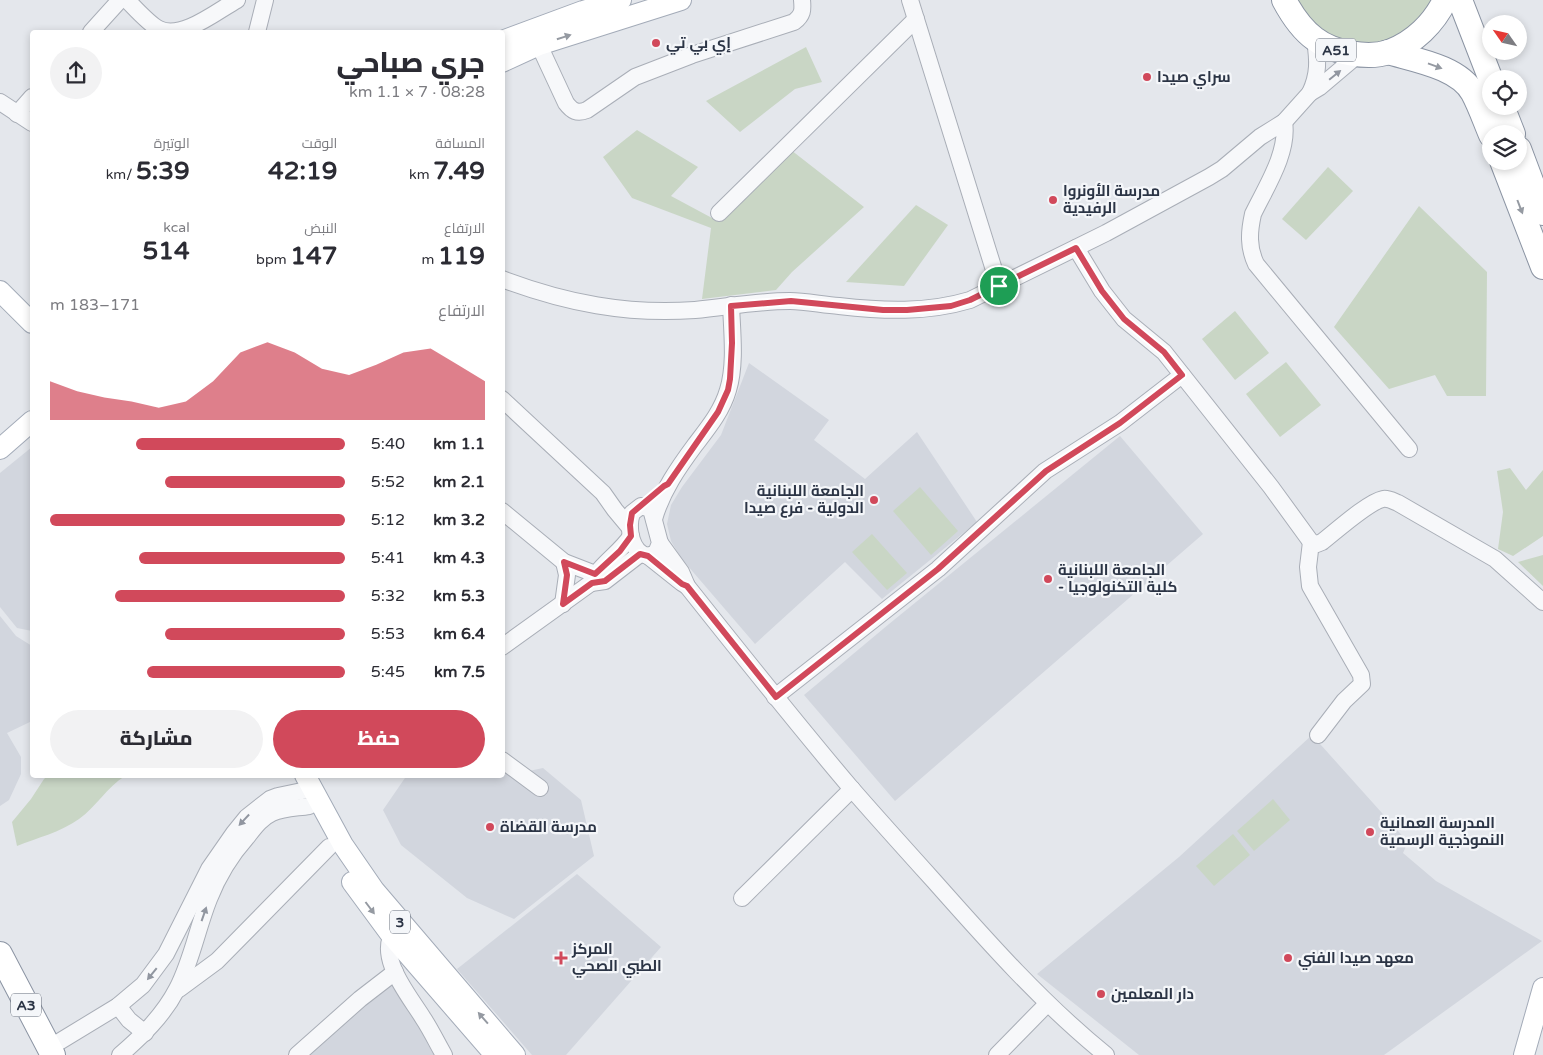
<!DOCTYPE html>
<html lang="ar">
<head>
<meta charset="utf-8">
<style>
  body { margin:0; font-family:"Varela Round",Cairo,sans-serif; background:#f2f2f3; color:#2b2b33; direction:rtl; height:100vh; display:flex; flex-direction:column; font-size:19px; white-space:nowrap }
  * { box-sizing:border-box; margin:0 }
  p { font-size:16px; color:#7c7c81 }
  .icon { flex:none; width:28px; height:28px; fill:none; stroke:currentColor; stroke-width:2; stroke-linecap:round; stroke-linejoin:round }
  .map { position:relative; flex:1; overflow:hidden; direction:ltr }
  .details { position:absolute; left:30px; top:30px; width:475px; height:748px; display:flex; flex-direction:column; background:#fff; border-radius:5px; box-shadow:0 2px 8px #0003; direction:rtl }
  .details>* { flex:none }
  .needle { width:32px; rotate:304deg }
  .controls { position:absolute; left:1482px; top:15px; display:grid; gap:10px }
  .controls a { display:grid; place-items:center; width:45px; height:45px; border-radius:50%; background:#fff; box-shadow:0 2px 8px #0003; font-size:25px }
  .pin { position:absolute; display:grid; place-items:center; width:42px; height:42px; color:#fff; margin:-21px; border:2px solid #fff; border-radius:50%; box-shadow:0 1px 5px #0007 }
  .round { display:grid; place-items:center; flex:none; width:52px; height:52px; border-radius:26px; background:#f2f2f3 }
  .headline { display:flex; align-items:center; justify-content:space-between; height:85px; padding:0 20px }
  h1 { font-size:28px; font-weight:800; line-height:38px }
  .figures { display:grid; grid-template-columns:repeat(3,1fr); gap:8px; height:85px; padding:5px 20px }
  .figures div { display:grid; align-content:center }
  .figures b { font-size:25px; font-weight:800 }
  .figures small { font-size:14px; font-weight:400 }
  .figures p { font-size:14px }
  .chart { height:140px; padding:10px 20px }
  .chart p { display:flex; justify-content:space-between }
  .chart svg { width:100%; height:90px; margin-top:5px; fill:#d1495b; opacity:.7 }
  .cta { display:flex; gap:10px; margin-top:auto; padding:10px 20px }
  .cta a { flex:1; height:58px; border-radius:30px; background:#d1495b; color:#fff; font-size:20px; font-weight:800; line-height:58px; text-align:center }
  .cta a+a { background:#f2f2f3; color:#2b2b33 }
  ul { padding:0 20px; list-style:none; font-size:16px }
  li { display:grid; grid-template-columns:80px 60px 1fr; align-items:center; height:38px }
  li i { height:12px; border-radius:6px; background:#d1495b }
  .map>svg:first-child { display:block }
</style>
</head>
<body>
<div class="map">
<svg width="1543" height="1055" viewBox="0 0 1543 1055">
  <rect width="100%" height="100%" fill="#e4e7ec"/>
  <!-- built -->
  <g fill="#d2d6de">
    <polygon points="749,363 829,420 814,440 865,479 917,432 977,522 882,599 845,562 755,644 681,558 671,541 667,524 671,505 682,487 721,435"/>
    <polygon points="1120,436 1203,534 895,801 804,695 889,624"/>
    <polygon points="32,447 32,631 17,628 0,607 0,473"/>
    <polygon points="0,616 16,636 32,646 32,721 7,733 21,757 21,774 9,800 0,806"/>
    <polygon points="1312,735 1408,842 1403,853 1436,881 1542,941 1384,1055 1139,1055 1037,974 1179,857"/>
    <polygon points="503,751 529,771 543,768 581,800 594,856 514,919 467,898 401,845 383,810 407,775 502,775"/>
    <polygon points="577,874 661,947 566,1055 532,1055 457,969"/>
    <polygon points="393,979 441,1055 305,1055"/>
  </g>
  <!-- green -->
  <g fill="#c9d6c5">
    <polygon points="1292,0 1433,0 1414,27 1393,40 1369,46 1322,34"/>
    <polygon points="806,47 822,82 795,89 740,132 706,101"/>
    <polygon points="637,130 698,167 671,196 712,218 791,150 864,207 792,272 776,290 702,299 711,228 632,198 603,157"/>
    <polygon points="1328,167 1353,191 1306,240 1282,219"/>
    <polygon points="916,205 948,225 904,286 846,282"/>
    <polygon points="1419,206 1487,272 1486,396 1447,396 1435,375 1389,389 1334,327"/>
    <polygon points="1235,311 1269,353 1235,380 1202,339"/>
    <polygon points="1286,362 1321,405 1280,437 1246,394"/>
    <polygon points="1510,468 1526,490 1543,470 1543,536 1513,556 1498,549 1503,512 1497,471"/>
    <polygon points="920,487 958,531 931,555 893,511"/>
    <polygon points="872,534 907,573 887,590 852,552"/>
    <polygon points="1543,555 1543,586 1518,562"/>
    <path d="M49 775 125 776C107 787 96 807 79 819 61 832 37 838 17 846L12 822 31 799 44 779Z"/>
    <polygon points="1273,799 1290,820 1254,851 1237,831"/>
    <polygon points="1233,834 1250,855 1214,886 1196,866"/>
  </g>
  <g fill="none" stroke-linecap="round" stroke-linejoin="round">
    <defs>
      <g id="minor">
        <path d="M127 0C135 8 149 24 159 29 182 40 217 11 237 0"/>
        <polyline points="910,0 999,286"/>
        <polyline points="91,32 120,0"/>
        <polyline points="257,32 265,0"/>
        <path d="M539 45 566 103C572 111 577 114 587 110L635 77 692 55 794 22C803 15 803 10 802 0"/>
        <path d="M1310 93C1319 74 1318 60 1315 40"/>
        <polyline points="0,102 32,123"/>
        <polyline points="17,114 32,97"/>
        <path d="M1284 122C1289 152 1266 187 1253 214 1249 232 1248 247 1256 264L1409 449"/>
        <polyline points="719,213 916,19"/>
        <path d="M1076 248 1102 291 1124 319 1164 352 1271 487 1311 542 1317 544 1322 542C1335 532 1368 502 1383 499 1388 498 1393 501 1398 503L1495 559 1543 602"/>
        <path d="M502 279C566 303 627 315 695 310 727 307 758 301 790 301 806 301 823 305 839 306 883 311 927 313 970 300L1106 233 1209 177 1222 169 1260 137 1284 122 1310 93 1320 87 1359 54"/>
        <polyline points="502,399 603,493 615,510 630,528"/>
        <path d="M641 506 650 509 652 513 660 543 656 553 648 556C631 553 627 528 632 513Z"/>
        <polyline points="502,511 564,562 595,574"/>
        <path d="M654 519C662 491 678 468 695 445 708 428 722 411 728 390 736 364 732 332 731 305"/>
        <polyline points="1311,542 1308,567 1310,586 1361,675 1362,684 1344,701 1318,735"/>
        <path d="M660 543 681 572 687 586C741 654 795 722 851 788 878 819 906 850 934 881 988 942 1042 1003 1106 1055"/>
        <polyline points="648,556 682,583 687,586"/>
        <polyline points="591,583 605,581 640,554"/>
        <polyline points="563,604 567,575 564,562"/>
        <path d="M502 647 591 583C599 565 620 553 631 536"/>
        <polyline points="775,697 938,569 1045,471 1120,423 1182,375"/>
        <polyline points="502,760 540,788"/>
        <polyline points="742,898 852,789"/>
        <path d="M396 929C374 955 409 995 423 1018 431 1030 437 1043 444 1055"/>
        <polyline points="179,989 217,961 329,847"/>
        <polyline points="118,1006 129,1020 145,1033"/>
        <polyline points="49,1048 118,1006 143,985 166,954 209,869 234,833 247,817 270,799 278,796 302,791"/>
        <path d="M120 1055C142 1036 163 1016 177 989 192 960 197 929 209 899 218 876 231 855 247 837 254 828 261 818 272 813 283 808 297 808 309 806"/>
        <polyline points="297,1055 360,999 395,972"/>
        <polyline points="997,1055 1047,1004"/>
      </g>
      <g id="major">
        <polyline points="502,41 583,11 621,0"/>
        <polyline points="502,62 539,45 681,0"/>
        <polyline points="0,291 32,323"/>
        <polyline points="0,449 32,421"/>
        <polyline points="305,775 343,845 374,890 515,1055"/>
        <polyline points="352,882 391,935 495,1055"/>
        <polyline points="1524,1055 1543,988"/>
      </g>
      <g id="highway">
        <path d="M1284 0C1292 15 1301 29 1315 39 1333 53 1368 59 1389 52 1414 43 1434 23 1445 0"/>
        <polyline points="1460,0 1491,80"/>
        <path d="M1388 52C1415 60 1459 67 1473 93 1480 106 1485 121 1491 135"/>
        <polyline points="1502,106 1513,134"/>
        <polyline points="1519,149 1543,213"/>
        <polyline points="1502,161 1543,267"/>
        <polyline points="0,954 53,1055"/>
      </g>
    </defs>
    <!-- minor casing -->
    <use href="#minor" stroke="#a9aeb7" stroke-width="18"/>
    <!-- major casing -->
    <use href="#major" stroke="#a3abb8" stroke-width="22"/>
    <!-- highway casing -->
    <use href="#highway" stroke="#8b94a3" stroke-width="26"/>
    <!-- minor -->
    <use href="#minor" stroke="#f7f8fa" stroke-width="16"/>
    <!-- major -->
    <use href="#major" stroke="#fff" stroke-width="20"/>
    <!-- highway -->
    <use href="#highway" stroke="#fff" stroke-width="24"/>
  </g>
  <!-- one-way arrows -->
  <defs><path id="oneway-solid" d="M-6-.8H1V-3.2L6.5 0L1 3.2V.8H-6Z" transform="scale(1.25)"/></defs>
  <g fill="#959aa2">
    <use href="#oneway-solid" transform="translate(564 37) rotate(-18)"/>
    <use href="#oneway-solid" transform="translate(1435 66) rotate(20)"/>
    <use href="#oneway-solid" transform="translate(1520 207) rotate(69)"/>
    <use href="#oneway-solid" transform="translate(370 908) rotate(53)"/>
    <use href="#oneway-solid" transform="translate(483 1018) rotate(-131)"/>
  </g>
  <g fill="#9196a0">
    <use href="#oneway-solid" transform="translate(1335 75) rotate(-39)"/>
    <use href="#oneway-solid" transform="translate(244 820) rotate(133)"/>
    <use href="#oneway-solid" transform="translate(204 914) rotate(-71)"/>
    <use href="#oneway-solid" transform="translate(152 974) rotate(129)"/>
  </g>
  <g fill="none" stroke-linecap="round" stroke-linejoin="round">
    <defs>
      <polygon id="route" points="1076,248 1102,291 1124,319 1164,352 1182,375 1120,423 1046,471 938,569 776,697 687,586 682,584 648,556 640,554 605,581 592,583 563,604 567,575 564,562 595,574 620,551 631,536 630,525 632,513 664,486 668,484 718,412 728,390 730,379 732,343 731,306 791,301 883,310 907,310 951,306 970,300"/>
    </defs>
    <!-- route casing -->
    <use href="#route" stroke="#fff" stroke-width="10"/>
    <!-- route -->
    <use href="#route" stroke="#d1495b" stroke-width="6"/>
  </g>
  <!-- markers -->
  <g fill="#d1495b" stroke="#f4f6f9" stroke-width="2">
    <circle cx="656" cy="43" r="5"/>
    <circle cx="1147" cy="77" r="5"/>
    <circle cx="1053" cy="200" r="5"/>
    <circle cx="874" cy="500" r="5"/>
    <circle cx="1048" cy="579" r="5"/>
    <circle cx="490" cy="827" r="5"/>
    <circle cx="1370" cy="832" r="5"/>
    <path d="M558.5 950.5h5v5h5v5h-5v5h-5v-5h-5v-5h5z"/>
    <circle cx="1288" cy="958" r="5"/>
    <circle cx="1101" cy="994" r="5"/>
  </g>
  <g text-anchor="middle" stroke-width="4.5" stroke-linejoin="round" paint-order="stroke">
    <!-- shield labels -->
    <g fill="#f4f6f9" stroke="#676e7b" stroke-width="1">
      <rect x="1316" y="38.5" width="40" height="23" rx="4"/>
      <rect x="390" y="910.5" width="20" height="23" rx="4"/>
      <rect x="11" y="993.5" width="30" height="23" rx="4"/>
    </g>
    <g font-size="14" font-weight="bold" fill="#2b3445">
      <text x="1336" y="55">A51</text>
      <text x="400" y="927">3</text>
      <text x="26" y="1010">A3</text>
    </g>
    <!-- poi labels -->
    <g font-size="15" font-weight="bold" fill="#2b3445" stroke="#f4f6f9" text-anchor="start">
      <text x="666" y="48">إي بي تي</text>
      <text x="1157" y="82">سراي صيدا</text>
      <text x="1063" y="196">مدرسة الأونروا<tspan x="1063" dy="17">الرفيدية</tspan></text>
      <text x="864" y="496" text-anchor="end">الجامعة اللبنانية<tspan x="864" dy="17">الدولية - فرع صيدا</tspan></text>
      <text x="1058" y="575">الجامعة اللبنانية<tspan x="1058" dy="17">- كلية التكنولوجيا</tspan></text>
      <text x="1380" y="828">المدرسة العمانية<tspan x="1380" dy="17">النموذجية الرسمية</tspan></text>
      <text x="500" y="832">مدرسة القضاة</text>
      <text x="572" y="954">المركز<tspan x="572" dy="17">الطبي الصحي</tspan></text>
      <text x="1298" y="963">معهد صيدا الفني</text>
      <text x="1111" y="999">دار المعلمين</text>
    </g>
  </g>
</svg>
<div class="controls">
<a><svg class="needle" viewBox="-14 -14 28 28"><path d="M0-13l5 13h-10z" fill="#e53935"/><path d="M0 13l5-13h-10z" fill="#7c7c81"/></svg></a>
<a><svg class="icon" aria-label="locate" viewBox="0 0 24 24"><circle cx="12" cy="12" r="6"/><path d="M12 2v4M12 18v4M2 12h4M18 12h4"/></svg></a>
<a><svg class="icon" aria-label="layers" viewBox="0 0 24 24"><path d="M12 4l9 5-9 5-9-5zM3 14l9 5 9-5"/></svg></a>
</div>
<div class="pin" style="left:999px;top:286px;background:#1e9e55"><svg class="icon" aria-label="arrive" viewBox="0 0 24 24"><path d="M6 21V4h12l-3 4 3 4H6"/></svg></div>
<section class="details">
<div class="headline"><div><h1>جري صباحي</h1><p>08:28 · 7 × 1.1 km</p></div><a class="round"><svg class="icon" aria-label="share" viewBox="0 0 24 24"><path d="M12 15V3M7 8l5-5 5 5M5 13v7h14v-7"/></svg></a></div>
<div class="figures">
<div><p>المسافة</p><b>7.49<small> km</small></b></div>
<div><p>الوقت</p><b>42:19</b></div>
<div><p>الوتيرة</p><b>5:39<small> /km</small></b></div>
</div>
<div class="figures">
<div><p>الارتفاع</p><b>119<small> m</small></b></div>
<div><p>النبض</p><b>147<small> bpm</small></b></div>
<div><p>kcal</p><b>514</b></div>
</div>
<div class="chart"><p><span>الارتفاع</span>171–183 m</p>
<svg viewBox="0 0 160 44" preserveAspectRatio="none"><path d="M0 44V25L10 30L20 33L30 35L40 38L50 35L60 25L70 11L80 6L90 11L100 19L110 22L120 17L130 11L140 9L150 17L160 25V44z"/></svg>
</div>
<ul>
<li><b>1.1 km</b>5:40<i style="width:71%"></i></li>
<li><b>2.1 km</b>5:52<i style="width:61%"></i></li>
<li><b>3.2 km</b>5:12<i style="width:100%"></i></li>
<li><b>4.3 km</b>5:41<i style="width:70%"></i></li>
<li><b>5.3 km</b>5:32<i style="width:78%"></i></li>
<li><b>6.4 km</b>5:53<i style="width:61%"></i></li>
<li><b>7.5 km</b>5:45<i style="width:67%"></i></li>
</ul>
<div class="cta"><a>حفظ</a><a>مشاركة</a></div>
</section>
</div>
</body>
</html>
